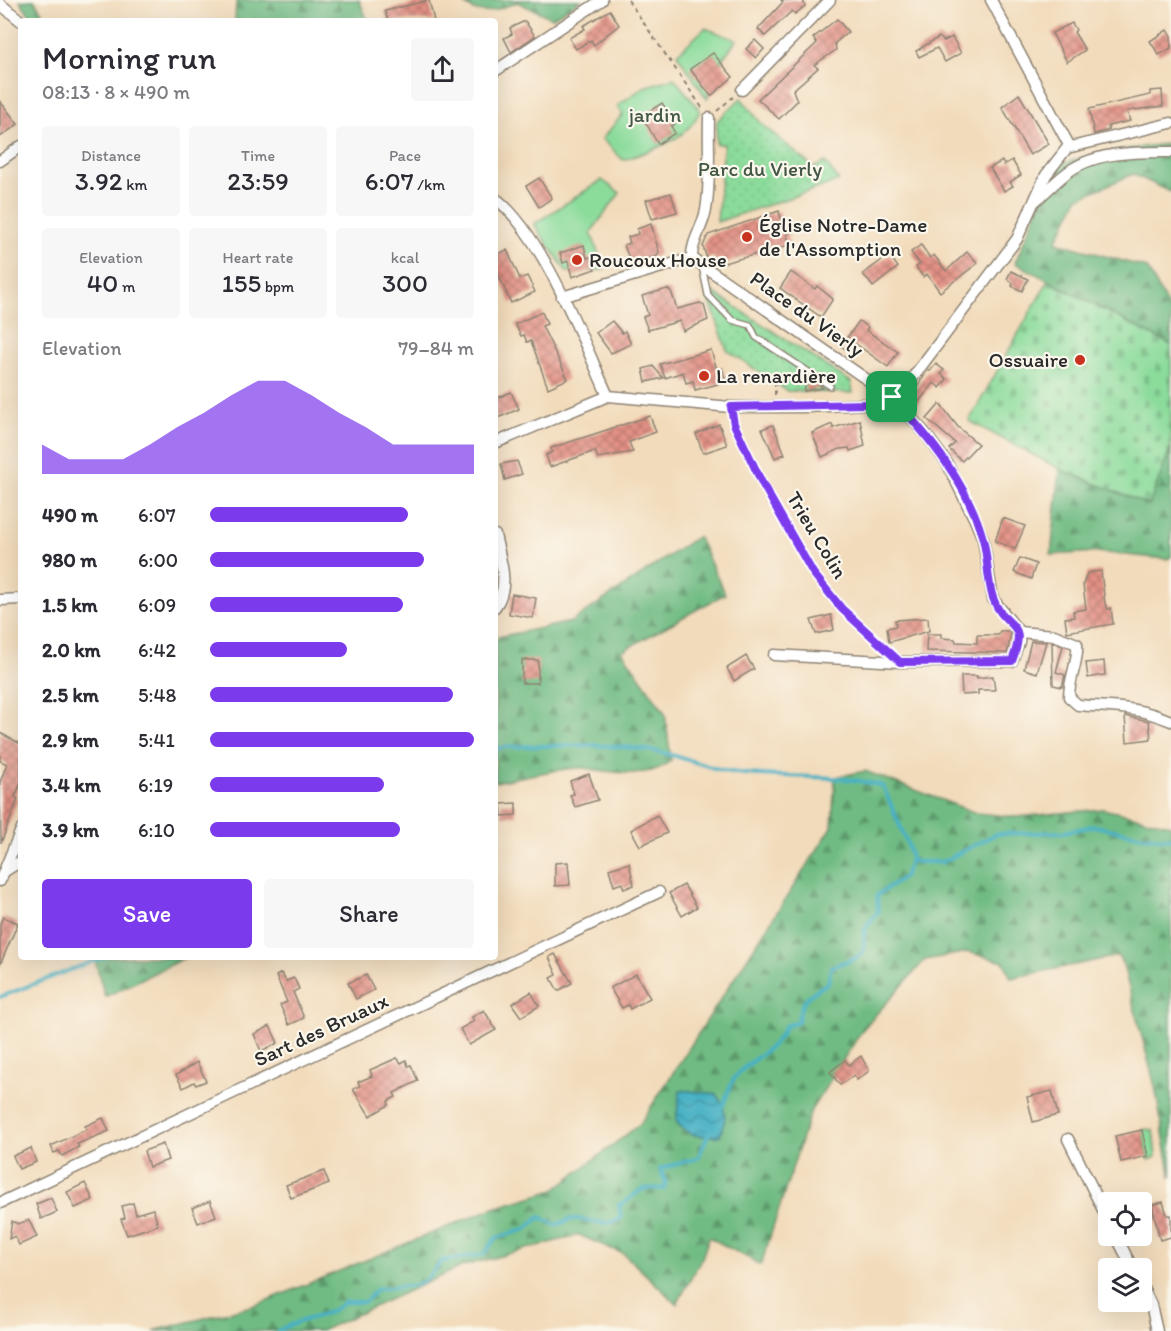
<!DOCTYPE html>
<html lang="en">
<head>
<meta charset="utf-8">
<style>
  body { margin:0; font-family:Itim,sans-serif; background:#f7f7f7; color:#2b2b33; height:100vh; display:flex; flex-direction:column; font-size:22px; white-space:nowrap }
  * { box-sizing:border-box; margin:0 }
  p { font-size:20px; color:#7c7c81 }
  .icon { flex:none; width:33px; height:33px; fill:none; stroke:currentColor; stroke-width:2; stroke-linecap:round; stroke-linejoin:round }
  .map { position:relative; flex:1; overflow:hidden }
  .drawer { position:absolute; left:18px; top:18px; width:480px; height:942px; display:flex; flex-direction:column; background:#fff; border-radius:6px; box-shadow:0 6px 24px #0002 }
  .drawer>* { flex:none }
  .buttons { position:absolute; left:1098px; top:1192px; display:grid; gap:12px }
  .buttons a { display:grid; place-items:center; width:54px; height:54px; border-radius:6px; background:#fff; box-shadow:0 6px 24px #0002; font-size:30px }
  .pin { position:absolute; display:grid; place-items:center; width:51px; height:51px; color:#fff; margin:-26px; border-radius:12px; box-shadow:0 3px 9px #0006 }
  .round { display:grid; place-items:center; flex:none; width:63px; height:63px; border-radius:6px; background:#f7f7f7 }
  .head { display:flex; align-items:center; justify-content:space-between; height:102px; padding:0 24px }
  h1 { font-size:33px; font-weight:600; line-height:45px }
  .metrics { display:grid; grid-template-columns:repeat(3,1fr); gap:9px; height:102px; padding:6px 24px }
  .metrics div { display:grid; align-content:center; border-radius:6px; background:#f7f7f7; text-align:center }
  .metrics b { font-size:26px; font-weight:600 }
  .metrics small { font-size:16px; font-weight:400 }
  .metrics p { font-size:16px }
  .chart { height:168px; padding:12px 24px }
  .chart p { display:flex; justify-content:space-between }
  .chart svg { width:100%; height:108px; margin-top:6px; fill:#7c3aed; opacity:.7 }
  .button { display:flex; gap:12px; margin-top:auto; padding:12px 24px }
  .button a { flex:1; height:69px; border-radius:6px; background:#7c3aed; color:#fff; font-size:24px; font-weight:600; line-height:69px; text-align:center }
  .button a+a { background:#f7f7f7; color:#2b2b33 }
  ul { padding:0 24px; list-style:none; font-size:20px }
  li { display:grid; grid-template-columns:96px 72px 1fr; align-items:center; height:45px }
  li i { height:15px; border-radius:8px; background:#7c3aed }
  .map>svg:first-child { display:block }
</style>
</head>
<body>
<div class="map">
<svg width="1171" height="1331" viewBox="0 0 1171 1331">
  <defs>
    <pattern id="forest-firs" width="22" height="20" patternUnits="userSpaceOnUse" patternTransform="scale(1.5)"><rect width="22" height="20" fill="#70bb83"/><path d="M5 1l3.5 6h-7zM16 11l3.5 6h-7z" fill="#5c986b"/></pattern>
    <pattern id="cemetery-stones" width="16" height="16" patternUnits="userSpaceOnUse" patternTransform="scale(1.5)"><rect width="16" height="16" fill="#8bdb9b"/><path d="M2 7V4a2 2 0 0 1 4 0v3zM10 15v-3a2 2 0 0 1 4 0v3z" fill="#78bc86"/></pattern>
    <pattern id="park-dots" width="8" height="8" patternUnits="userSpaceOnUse" patternTransform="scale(1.5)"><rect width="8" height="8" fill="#8bdb9b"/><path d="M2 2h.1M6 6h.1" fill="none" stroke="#78bc86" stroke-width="1.8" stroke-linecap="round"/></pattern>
    <pattern id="water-waves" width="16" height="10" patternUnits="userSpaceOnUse" patternTransform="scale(1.5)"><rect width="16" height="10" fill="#46b1c4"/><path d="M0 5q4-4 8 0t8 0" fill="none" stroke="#3b909f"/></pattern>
    <pattern id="building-cross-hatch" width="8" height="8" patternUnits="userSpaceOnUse" patternTransform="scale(1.5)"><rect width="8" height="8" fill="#e39185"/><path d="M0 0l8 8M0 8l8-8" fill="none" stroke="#b8776d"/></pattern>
  </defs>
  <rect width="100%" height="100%" fill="#fbf7ec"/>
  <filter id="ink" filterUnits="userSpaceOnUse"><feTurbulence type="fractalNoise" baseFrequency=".0167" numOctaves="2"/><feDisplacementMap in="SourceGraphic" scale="12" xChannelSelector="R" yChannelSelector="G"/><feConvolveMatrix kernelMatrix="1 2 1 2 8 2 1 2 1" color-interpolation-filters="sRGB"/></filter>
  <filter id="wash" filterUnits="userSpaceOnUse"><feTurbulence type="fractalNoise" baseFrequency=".008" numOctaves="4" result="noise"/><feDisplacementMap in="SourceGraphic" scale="24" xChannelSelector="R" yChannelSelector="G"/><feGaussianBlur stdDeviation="1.35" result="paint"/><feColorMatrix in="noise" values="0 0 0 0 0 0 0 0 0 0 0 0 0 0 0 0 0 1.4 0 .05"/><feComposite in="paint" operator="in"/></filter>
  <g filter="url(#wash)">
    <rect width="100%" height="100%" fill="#f2dbbb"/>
    <!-- green -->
    <g fill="#8bdb9b" stroke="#5b8363" stroke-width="1.5">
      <polygon points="705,28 737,40 723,58 707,99 677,54"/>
      <path d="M674 78 700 110C689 140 652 150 623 160L602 139 623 114 617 106 644 87Z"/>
      <polygon points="602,180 620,193 591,232 604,270 567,272 534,224"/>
      <polygon points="1147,1129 1153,1130 1156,1157 1149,1160 1142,1130"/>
    </g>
    <!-- forest -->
    <g fill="url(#forest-firs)" stroke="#4e7357" stroke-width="1.5">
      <polygon points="34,0 48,21 34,21 20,1"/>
      <polygon points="236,0 359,0 368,21 235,21"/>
      <path d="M461 0H581L552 18 517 2C497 10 478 21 461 0Z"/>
      <polygon points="1171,143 1171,192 1133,174 1078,198 1056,242 1147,268 1171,312 1171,345 1015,263 1056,165 1101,153"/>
      <polygon points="1171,447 1171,557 1167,559 1096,552 1051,555 1060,469 1149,505"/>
      <path d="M698 536 725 594 622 651 665 713 671 760C651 781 607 771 583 768 569 766 513 779 495 782V644L498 637 571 622Z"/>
      <polygon points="865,771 976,813 1017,817 1103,809 1171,825 1171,1178 1155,1086 1123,965 1118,956 1011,978 1004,962 968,952 925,960 863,1029 811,1110 761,1265 709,1237 702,1258 677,1304 624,1254 579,1235 463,1266 321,1331 153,1331 256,1305 491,1209 554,1190 640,1124 832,827 835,777"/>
      <polygon points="94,957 186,957 105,997"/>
    </g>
    <!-- cemetery -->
    <polygon fill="url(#cemetery-stones)" stroke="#5b8363" stroke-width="1.5" points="1048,281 1171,345 1171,447 1149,505 1060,469 969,421"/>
    <!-- park -->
    <g fill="url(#park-dots)" stroke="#5b8363" stroke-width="1.5">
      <polygon points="741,98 761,123 814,168 825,162 839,181 717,222 724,144 716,144 717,121"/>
      <polygon points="705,287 851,382 853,393 787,391 727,350"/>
    </g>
    <!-- water -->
    <path fill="url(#water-waves)" stroke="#386e78" stroke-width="1.5" d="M680 1090 716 1094C727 1109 727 1119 720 1136 702 1137 688 1138 676 1121Z"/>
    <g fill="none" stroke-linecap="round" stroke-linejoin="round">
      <!-- stream -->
      <g stroke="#46b1c4" stroke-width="4">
        <path d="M495 749 504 747C553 746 610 742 659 752 689 758 716 772 747 774 792 778 839 774 883 786L908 845 911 859"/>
        <polyline points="0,997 104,957"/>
        <path d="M722 1107C727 1098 729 1084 736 1076 751 1058 777 1049 785 1026L798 1022C800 999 808 995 828 983L831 967 856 958 864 951C863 929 863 928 878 912L877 895 904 877 911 859 915 862H942L996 834 1064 832 1094 826 1143 836 1171 839"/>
        <path d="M278 1331C298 1318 329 1318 344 1302H365L377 1289 416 1285 426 1280 442 1261 484 1254 496 1238 526 1229 540 1217 556 1225C563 1223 568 1219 574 1219 590 1218 603 1229 621 1218L619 1205C629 1202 634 1192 644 1189 650 1187 657 1189 664 1189L666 1183 660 1169 698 1158 709 1133"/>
      </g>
    </g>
    <g id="blocks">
      <!-- building -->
      <g fill="url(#building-cross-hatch)">
        <polygon points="429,0 434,21 388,21 385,11"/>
        <polygon points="781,0 803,0 805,6 795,14 792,11 765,36 758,29 783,2"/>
        <polygon points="610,10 619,25 594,45 591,40 576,49 569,38 585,29 583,26"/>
        <polygon points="837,19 848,32 835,43 836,50 814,65 818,68 793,90 797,101 779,119 758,99 817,43 813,38"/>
        <polygon points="525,21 535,36 511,52 504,38 512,34 510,28"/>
        <polygon points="1072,23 1076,30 1074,32 1085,50 1067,62 1052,33"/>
        <polygon points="1167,30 1171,36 1171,48 1159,55 1150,41"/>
        <polygon points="939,37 944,41 952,37 961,53 945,62 937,48 919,57 916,51"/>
        <polygon points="755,40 764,49 756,58 746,49"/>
        <polygon points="713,53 733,77 711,96 690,69"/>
        <polygon points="1162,90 1163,106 1127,111 1130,121 1108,126 1109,130 1094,134 1089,109 1150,95 1150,91"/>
        <polygon points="1019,94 1049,144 1030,155 1002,107"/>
        <polygon points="0,101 18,124 0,137"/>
        <polygon points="662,103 675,124 671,126 675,133 658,144 642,116"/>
        <polygon points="1012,160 1021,175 1010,182 1013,186 1004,191 990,168 1002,161 1004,165"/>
        <polygon points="539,178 552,198 539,207 526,186"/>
        <polygon points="671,193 677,212 652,219 646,200"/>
        <polygon points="779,211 781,219 791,227 787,236 790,245 720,264 713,257 707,259 703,246 708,235"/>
        <polygon points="651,224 659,252 657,256 631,264 624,245 630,243 628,237 638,234 637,229"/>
        <polygon points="584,245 587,258 591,257 595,269 572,277 568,261 563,263 560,253"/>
        <polygon points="921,245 930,258 934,255 946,271 967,252 978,263 940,292 927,274 923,277 916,267 920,264 911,252"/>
        <polygon points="507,250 520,279 527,276 535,292 511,303 495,267 495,255"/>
        <polygon points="889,255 898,267 873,287 863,274"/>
        <polygon points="1011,271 1028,279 1022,291 1012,286 1013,283 1007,279"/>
        <polygon points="791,272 815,289 817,286 833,299 821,317 780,288"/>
        <polygon points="667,289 671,291 677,309 700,303 704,305 708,320 683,331 680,321 648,330 643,317 648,315 642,296"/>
        <polygon points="542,312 547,324 542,326 568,379 548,388 531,341 527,342 524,335 521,336 515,324"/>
        <polygon points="612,321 622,333 625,331 631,344 611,353 596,333"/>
        <polygon points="859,321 868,327 866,330 898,352 888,367 856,344 850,352 841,346"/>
        <polygon points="711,350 717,370 722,368 726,382 695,390 693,381 686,383 683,372 665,378 660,364"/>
        <polygon points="936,364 944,370 941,374 947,379 940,388 934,383 916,405 910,397 928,370 930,371"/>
        <polygon points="653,366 663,378 646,382 643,369"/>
        <polygon points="808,377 819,384 823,388 804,391"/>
        <polygon points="511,392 519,409 495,419 495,399"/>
        <polygon points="940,404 958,427 978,444 962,461 949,449 955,443 927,419"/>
        <polygon points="650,416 656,432 629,442 633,452 598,458 595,451 550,467 546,455 552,452 551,448"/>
        <polygon points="860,420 865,446 850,451 849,448 840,449 822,457 812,433 832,424 833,428"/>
        <polygon points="719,424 727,445 703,453 696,434"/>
        <polygon points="773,425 785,454 775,458 762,429"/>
        <polygon points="517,461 522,474 505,480 501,464"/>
        <polygon points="1003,518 1025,526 1015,549 995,541"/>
        <polygon points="1020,558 1036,564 1031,579 1014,572"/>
        <polygon points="1101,571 1105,604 1108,609 1111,608 1113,624 1067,632 1065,618 1074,617 1073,611 1086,609 1083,585 1087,573"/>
        <polygon points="512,594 536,598 533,618 509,614"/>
        <polygon points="831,615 834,630 816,634 811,620"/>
        <polygon points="928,618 929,631 889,642 887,628 896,626 895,620"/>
        <polygon points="1000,631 1008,631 1011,634 1007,653 926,651 927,634 941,634 941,638 955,639 956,642 977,643 977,635 999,635"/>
        <polygon points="1031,641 1046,642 1037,673 1024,669"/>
        <polygon points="1052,642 1063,646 1056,672 1065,675 1062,687 1053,685"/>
        <polygon points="746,656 754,669 734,681 727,668"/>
        <rect x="522" y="660" width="16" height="23"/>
        <polygon points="1104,661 1105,675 1088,678 1086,663"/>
        <polygon points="961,676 977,676 977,678 993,676 995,690 978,690 978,694 962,695"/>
        <polygon points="1125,716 1149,721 1151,739 1127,742"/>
        <polygon points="0,733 21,744 21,782 15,797 18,799 1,843 0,782 7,764 0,761"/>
        <polygon points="589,774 598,800 575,807 570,795 574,794 570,781"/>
        <polygon points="516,803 516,815 502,816 501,804"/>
        <polygon points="657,815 667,833 640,846 631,830"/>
        <polygon points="568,862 570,885 555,886 555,863"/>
        <polygon points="629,863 634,885 624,889 622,883 614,886 609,869"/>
        <polygon points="684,885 697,907 682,916 669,893"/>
        <polygon points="3,917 18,923 0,965 0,924"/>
        <polygon points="555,954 572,983 558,991 551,978 557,975 549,957"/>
        <polygon points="281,973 286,981 294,978 299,989 293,992 304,1018 289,1025 280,1005 287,1002 276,976"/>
        <polygon points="636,974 650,998 630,1009 628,1005 622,1008 610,988"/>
        <polygon points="366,975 374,990 356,999 348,983"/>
        <polygon points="531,992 539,1006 521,1017 512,1004"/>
        <polygon points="484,1010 496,1030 469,1045 460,1029 474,1021 472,1017"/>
        <polygon points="270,1026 278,1043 261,1051 254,1034"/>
        <polygon points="861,1056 869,1071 857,1080 854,1075 840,1085 830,1072 845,1060 849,1065"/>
        <polygon points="397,1058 401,1063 406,1060 408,1066 411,1065 418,1081 394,1093 396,1097 388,1101 389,1105 370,1116 353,1089 360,1086 358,1082 372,1076 370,1070"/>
        <polygon points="197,1062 206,1081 196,1085 194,1082 183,1088 176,1075"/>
        <polygon points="1052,1091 1058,1115 1033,1122 1027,1097"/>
        <polygon points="103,1118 109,1131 77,1144 79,1147 62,1156 59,1151 54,1153 51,1146 87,1129 85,1126"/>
        <polygon points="1142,1130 1148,1156 1121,1162 1115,1136"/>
        <polygon points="163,1144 168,1160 149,1167 144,1151"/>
        <polygon points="31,1148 36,1162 19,1169 13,1156"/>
        <polygon points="324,1171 329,1184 291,1198 286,1185"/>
        <polygon points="85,1183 93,1200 75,1208 67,1192"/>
        <polygon points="51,1198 57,1212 41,1219 36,1204"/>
        <polygon points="210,1201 216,1216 198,1223 192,1208"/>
        <polygon points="1163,1202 1167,1215 1171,1215 1171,1237 1160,1240 1152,1205"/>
        <polygon points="133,1203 136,1214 153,1209 158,1225 127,1235 121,1219 125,1218 122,1206"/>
        <polygon points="29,1220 37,1237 19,1245 15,1236 9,1239 12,1221 18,1224"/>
      </g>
    </g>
  </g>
  <g filter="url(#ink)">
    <use href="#blocks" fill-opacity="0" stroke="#8e8373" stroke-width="1.5"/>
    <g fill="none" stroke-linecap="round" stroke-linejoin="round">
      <defs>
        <polyline id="lane" points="702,266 708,295 732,320 750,325 756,337 830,386"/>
        <g id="street">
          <polyline points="991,0 1070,147"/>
          <polyline points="0,4 21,21"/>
          <polyline points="495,71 602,0"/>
          <polyline points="742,90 830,0"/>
          <polyline points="0,161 21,146"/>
          <path d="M495 198C542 233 583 341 608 396"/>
          <path d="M1035 201C1045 193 1053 184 1063 176 1091 151 1136 152 1171 152"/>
          <path d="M692 258C691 242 703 227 706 210 711 181 708 148 709 118"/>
          <polyline points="562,297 692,258 892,397 925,433 947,463 975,520 983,539 993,599 1019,632"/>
          <polyline points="495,443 608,396 731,407 807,407 866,404 892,397 907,385 1017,239 1046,175 1067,148 1171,123"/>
          <path d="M495 535C500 559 511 586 495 607"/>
          <polyline points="0,600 21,599"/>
          <path d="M1019 632 1054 635 1077 644C1079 661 1069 678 1069 697L1078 705C1116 708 1135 706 1171 721"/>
          <polyline points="774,655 900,662 1012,661 1019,642 1019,632"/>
          <polyline points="5,871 21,861"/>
          <polyline points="0,881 21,830"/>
          <polyline points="1068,1139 1108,1220"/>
          <polyline points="0,1203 659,892"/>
          <polyline points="1116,1236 1133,1269"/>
          <polyline points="1142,1286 1151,1305 1157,1331"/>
        </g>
      </defs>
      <!-- lane casing -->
      <use href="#lane" stroke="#8e8373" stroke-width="8"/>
      <!-- street casing -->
      <use href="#street" stroke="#8e8373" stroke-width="13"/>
      <!-- path -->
      <g stroke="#8e8373" stroke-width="2" stroke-dasharray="4.5 4.5" stroke-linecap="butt">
        <polyline points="628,0 703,109"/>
        <polyline points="717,111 733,97"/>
        <polyline points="775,395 775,383"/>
        <polyline points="733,419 762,483 813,573 842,609 888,650"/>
      </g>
      <!-- lane -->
      <use href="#lane" stroke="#fff" stroke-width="5"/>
      <!-- street -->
      <use href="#street" stroke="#fff" stroke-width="10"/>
    </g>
  </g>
  <g fill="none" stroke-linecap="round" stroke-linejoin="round" filter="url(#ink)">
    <defs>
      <path id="route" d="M892 397C930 438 968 484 983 539 988 558 987 580 993 598 1005 632 1029 617 1012 661L900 662 842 609 813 573 762 483 734 424 731 407 866 404Z"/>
    </defs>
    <!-- route casing -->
    <use href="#route" stroke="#fff" stroke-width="12"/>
    <!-- route -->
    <use href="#route" stroke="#7c3aed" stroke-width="8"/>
  </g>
  <!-- markers -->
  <g fill="#c8321e" stroke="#fbf7ec" stroke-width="2">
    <circle cx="747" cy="237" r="6"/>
    <circle cx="577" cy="260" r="6"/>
    <circle cx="1080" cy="360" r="6"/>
    <circle cx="704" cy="376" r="6"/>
  </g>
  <g text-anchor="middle" stroke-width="4.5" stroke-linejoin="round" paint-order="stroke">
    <!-- park labels -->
    <g font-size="21" fill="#435747" stroke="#fbf7ec">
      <text x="655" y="122">jardin</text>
      <text x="760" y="176">Parc du Vierly</text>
    </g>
    <!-- poi labels -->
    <g font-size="21" fill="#2b2b2b" stroke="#fbf7ec" text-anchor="start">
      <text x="759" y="232">Église Notre-Dame<tspan x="759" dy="24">de l'Assomption</tspan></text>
      <text x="589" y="267">Roucoux House</text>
      <text x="1068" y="367" text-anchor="end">Ossuaire</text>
      <text x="716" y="383">La renardière</text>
    </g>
    <!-- street labels -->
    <g font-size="21" fill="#2b2b2b" stroke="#fbf7ec">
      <text transform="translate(807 314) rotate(35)" y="7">Place du Vierly</text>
      <text transform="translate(817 535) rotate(59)" y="7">Trieu Colin</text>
      <text transform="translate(321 1030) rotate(-25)" y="7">Sart des Bruaux</text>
    </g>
  </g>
</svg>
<div class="buttons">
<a><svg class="icon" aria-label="locate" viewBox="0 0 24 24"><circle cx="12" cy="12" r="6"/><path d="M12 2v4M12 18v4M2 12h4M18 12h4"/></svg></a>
<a><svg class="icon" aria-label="layers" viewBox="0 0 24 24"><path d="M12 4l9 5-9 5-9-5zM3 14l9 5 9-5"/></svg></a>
</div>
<div class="pin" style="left:892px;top:397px;background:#1e9e55"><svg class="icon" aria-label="arrive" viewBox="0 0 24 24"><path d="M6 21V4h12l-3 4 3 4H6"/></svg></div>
<section class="drawer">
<div class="head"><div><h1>Morning run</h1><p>08:13 · 8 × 490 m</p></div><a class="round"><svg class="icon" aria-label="share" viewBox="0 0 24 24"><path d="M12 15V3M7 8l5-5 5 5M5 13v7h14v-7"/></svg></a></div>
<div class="metrics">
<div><p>Distance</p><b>3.92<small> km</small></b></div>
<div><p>Time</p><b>23:59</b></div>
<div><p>Pace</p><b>6:07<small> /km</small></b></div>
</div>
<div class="metrics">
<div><p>Elevation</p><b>40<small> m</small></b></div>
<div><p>Heart rate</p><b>155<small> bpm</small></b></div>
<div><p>kcal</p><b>300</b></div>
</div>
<div class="chart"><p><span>Elevation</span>79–84 m</p>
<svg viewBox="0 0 160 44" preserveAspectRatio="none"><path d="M0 44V32L10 38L20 38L30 38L40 32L50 25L60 19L70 12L80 6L90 6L100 12L110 19L120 25L130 32L140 32L150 32L160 32V44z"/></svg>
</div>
<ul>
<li><b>490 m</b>6:07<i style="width:75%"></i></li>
<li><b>980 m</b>6:00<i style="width:81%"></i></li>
<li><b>1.5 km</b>6:09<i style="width:73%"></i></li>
<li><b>2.0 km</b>6:42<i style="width:52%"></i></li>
<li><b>2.5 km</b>5:48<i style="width:92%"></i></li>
<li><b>2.9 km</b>5:41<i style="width:100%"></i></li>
<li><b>3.4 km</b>6:19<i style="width:66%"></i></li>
<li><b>3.9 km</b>6:10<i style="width:72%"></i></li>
</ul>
<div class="button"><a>Save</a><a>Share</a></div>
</section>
</div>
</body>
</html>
